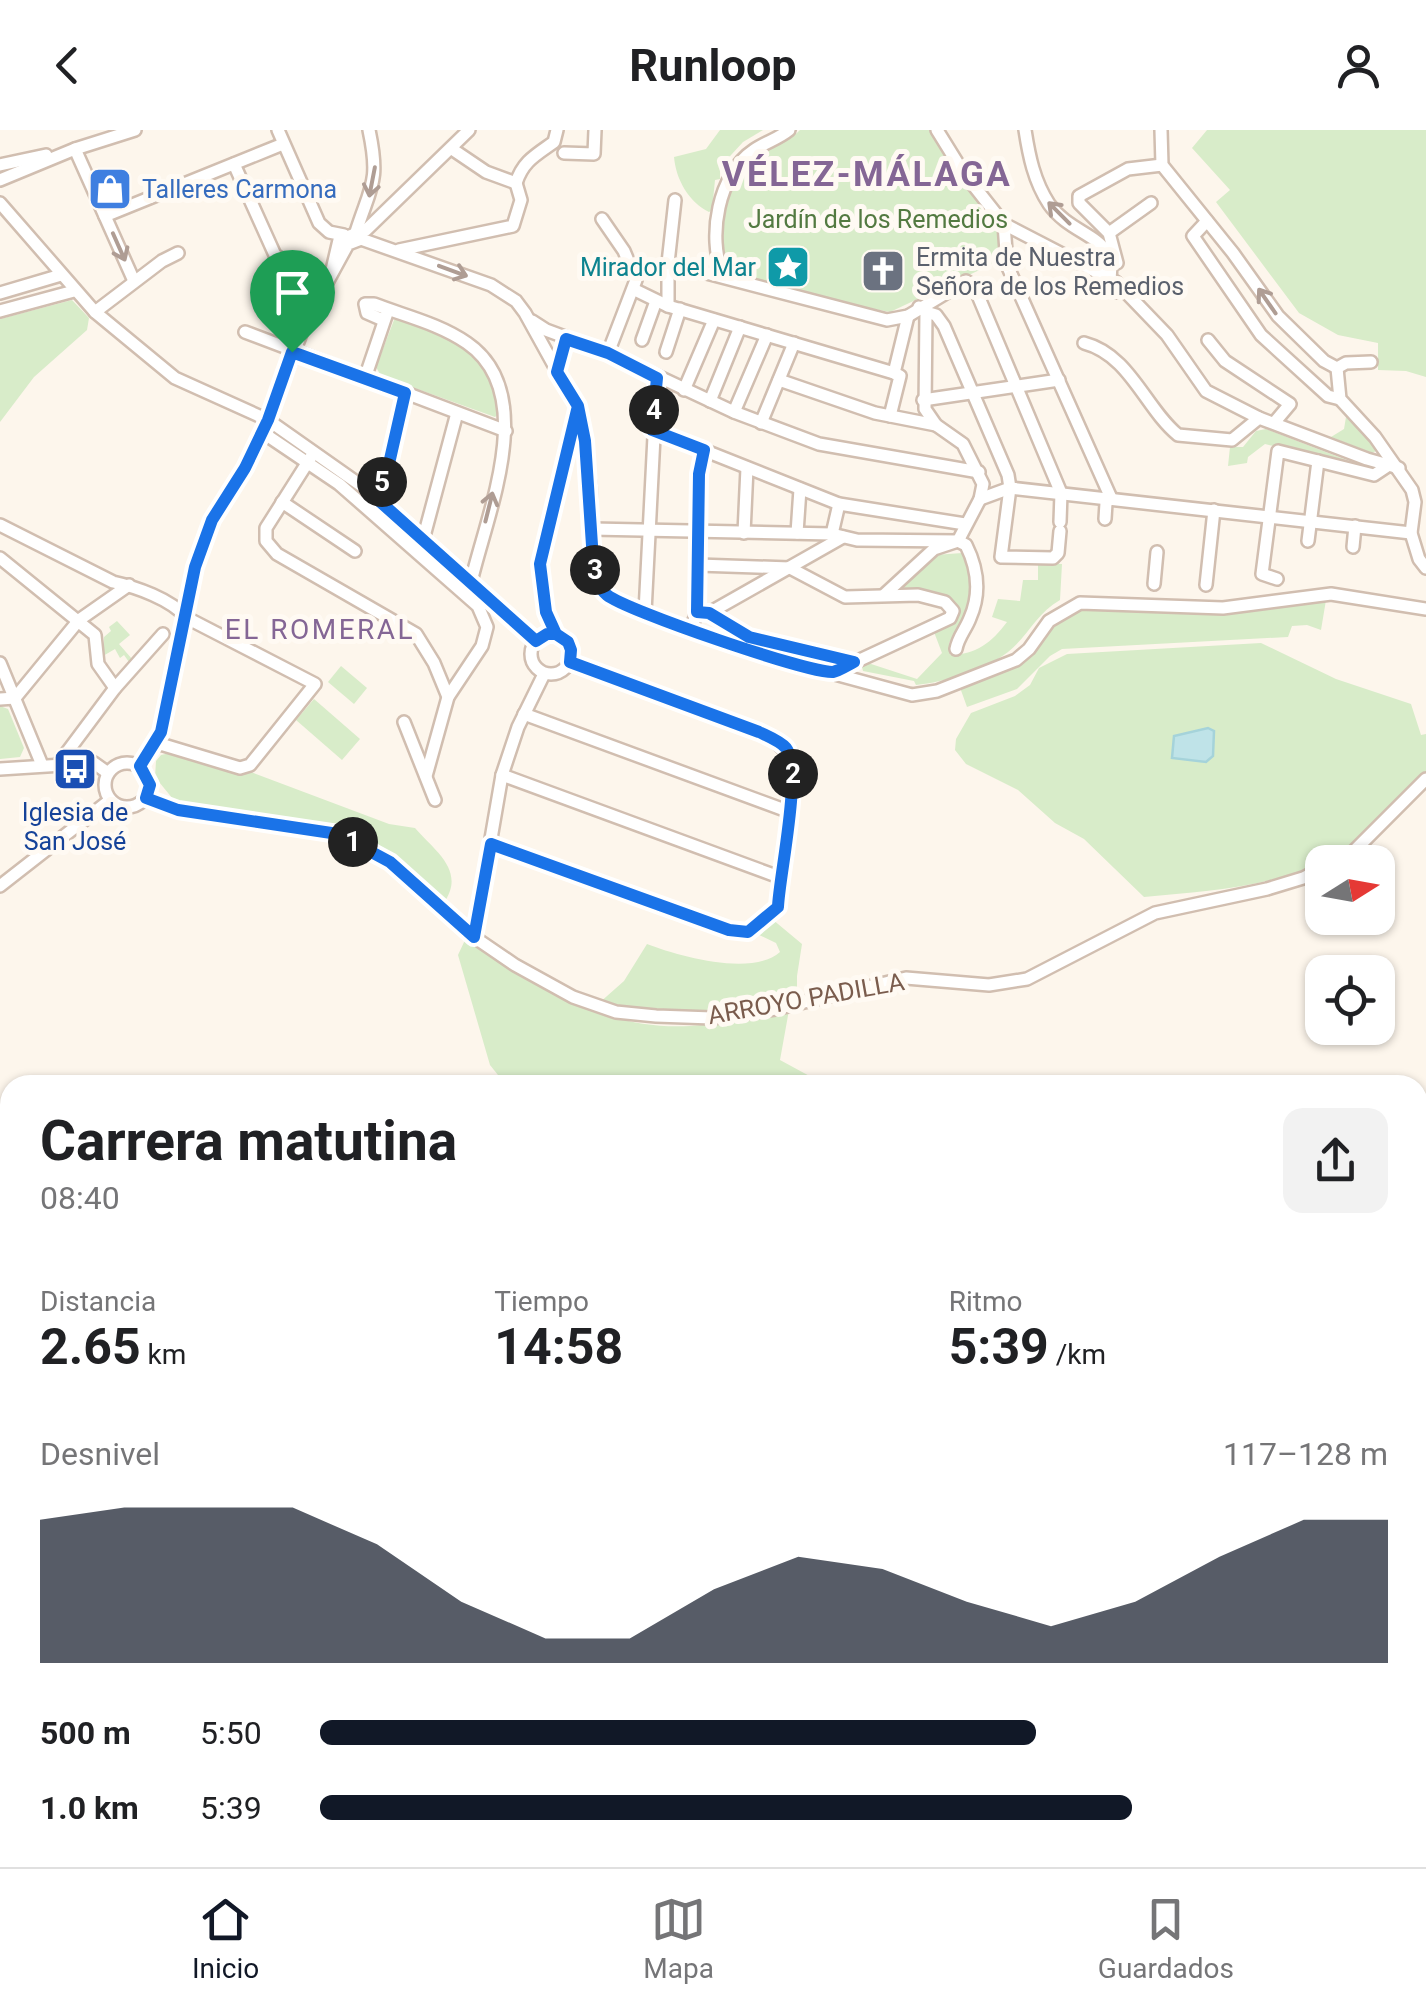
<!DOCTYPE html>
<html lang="es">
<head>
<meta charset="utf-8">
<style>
  body { margin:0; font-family:Roboto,sans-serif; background:#f2f2f2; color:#202124; height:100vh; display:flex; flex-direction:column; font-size:38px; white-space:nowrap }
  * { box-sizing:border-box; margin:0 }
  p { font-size:32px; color:#757577 }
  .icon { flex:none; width:55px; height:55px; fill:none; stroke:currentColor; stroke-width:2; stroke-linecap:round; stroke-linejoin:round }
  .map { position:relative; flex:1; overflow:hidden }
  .drawer { position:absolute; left:0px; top:945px; width:1428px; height:792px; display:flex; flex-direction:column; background:#fff; border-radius:30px 30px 0 0; box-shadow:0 2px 8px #0004 }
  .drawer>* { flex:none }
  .needle { width:65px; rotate:79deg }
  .buttons { position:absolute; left:1305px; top:715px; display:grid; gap:20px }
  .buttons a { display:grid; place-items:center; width:90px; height:90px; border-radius:20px; background:#fff; box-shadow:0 2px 8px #0004; font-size:50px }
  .pin { position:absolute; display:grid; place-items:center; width:85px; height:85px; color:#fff; margin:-102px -42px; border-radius:50% 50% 50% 0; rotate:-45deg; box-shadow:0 0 10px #0007 }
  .pin .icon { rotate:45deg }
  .km { position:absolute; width:50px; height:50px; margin:-25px; border-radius:50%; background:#222; color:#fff; font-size:28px; line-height:50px; text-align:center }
  .round { display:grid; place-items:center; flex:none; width:105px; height:105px; border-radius:20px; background:#f2f2f2 }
  .summary { display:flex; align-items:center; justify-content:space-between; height:170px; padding:0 40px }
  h1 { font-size:55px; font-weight:700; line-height:75px }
  .metrics { display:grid; grid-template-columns:repeat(3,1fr); gap:15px; height:170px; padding:10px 40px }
  .metrics div { display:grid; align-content:center }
  .metrics b { font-size:50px; font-weight:700 }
  .metrics small { font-size:28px; font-weight:400 }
  .metrics p { font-size:28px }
  .chart { height:280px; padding:20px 40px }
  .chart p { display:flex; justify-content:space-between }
  .chart svg { width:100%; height:180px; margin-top:10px; fill:#111827; opacity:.7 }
  ul { padding:0 40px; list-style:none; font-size:32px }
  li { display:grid; grid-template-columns:160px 120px 1fr; align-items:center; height:75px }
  li i { height:25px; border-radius:12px; background:#111827 }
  header { display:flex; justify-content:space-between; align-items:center; height:130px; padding:0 40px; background:#fff; font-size:45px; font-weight:700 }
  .menu { display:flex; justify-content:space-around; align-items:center; height:140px; border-top:2px solid #e0e0e0; background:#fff; font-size:28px; color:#757577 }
  .menu a { display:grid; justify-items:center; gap:5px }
  .menu .active { color:#111827 }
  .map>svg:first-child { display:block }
</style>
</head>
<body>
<header><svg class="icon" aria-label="back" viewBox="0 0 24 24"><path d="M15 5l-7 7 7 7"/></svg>Runloop<svg class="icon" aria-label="person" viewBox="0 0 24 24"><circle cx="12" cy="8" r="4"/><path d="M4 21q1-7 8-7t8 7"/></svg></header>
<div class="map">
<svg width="1426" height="1737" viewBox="0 0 1426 1737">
  <rect width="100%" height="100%" fill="#fdf6ec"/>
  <!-- green -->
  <g fill="#d8ecc9">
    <path d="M720 0H763L743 12 720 37V49L715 50 712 80 709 82C689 72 676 50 674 27L706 19Z"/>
    <path d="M800 0H929L961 54 977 66 1001 98 1003 129 890 182 815 168 730 143C712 109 726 55 754 28 768 15 787 14 800 0Z"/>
    <polygon points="1207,0 1426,0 1426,247 1406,241 1378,240 1378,213 1338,205 1299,183 1216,72 1230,60 1192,18"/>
    <polygon points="72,170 89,188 87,200 34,247 0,292 0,189"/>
    <path d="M401 188C449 206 497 225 500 283L495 287 381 246 376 237 394 190Z"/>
    <polygon points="1346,287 1373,315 1376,321 1372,323 1331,307 1344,299"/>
    <polygon points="1266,299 1370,339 1265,314 1248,327 1247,333 1228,336 1230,317 1243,317 1256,301"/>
    <path d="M962 423C984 451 966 487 949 513L950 525C977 524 991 513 1007 492L992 487 998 469 1020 471 1023 450H1038V433L1062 434 1060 470C1037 483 1028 506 1008 522 985 540 945 552 916 555L914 551 863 541 862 537 868 533 917 549 942 523 934 502 952 493 957 477C943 461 920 459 901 458L899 454 935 425Z"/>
    <polygon points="1327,464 1321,500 1307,495 1292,496 1288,507 1062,519 1050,526 1017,559 967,577 958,552 1016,530 1049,491 1080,473 1223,478"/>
    <polygon points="117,491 130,505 119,514 132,529 129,532 124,525 120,528 115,519 103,526 104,507 111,501 109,497"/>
    <path d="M1261 513 1336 549 1411 574 1421 605 1426 604V643C1403 666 1380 695 1353 714 1292 757 1216 760 1144 767L1084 709 1055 693 1018 660 966 634 955 620 956 609 971 583 1015 566 1030 555 1039 538 1067 524Z"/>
    <polygon points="341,536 367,558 354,574 328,552"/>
    <polygon points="314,569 360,609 342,630 296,590"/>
    <polygon points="0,576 8,579 24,618 20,627 0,629"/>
    <path d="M170 623 237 644 251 642 389 694 415 698C435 721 465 740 445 771L378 714 345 698 177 674 155 647 156 631 161 625Z"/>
    <path d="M772 789 802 814 797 846V867L713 884H659L598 874 624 851 647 814C678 826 752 847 780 822L776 813 757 804Z"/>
    <path d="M465 810C533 855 605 901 690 896 723 894 757 885 789 880L780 930 826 955H506L490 935 458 825Z"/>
  </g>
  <!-- water -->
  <polygon fill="#bfe3e8" stroke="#a5d3da" stroke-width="2.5" points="1208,598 1214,601 1213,626 1206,632 1172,628 1174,606"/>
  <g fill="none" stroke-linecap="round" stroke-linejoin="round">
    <defs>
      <g id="minor">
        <polyline points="278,0 319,93 329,102 344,105"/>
        <polyline points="937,0 963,42 1004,94 1116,152 1167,205 1206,261 1259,288 1367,329 1399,338"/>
        <path d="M1025 0C1029 26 1034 51 1049 74 1075 111 1125 104 1107 159L1116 162 1119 155"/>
        <polyline points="1161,0 1162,35 1233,123 1278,186 1324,231 1337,238"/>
        <polyline points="75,19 134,151"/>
        <polyline points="452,19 486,42 516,53"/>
        <polyline points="564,23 594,24 595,0"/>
        <polyline points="234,34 275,125 324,156"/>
        <polyline points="0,35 46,25"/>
        <polyline points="0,50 75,19 135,0"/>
        <path d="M516 53C523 31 536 25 554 12L557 0"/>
        <polyline points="0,73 95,182 175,248 268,290 366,359 536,511"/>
        <polyline points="105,86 283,14"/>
        <polyline points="602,89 624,121 636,150 608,223"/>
        <polyline points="1207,91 1193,106 1261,205 1328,266 1340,269"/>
        <polyline points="1004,94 1007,135 1111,368 1106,373 1105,389"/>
        <path d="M356 102C371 55 380 52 369 0"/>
        <polyline points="1109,103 1151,73"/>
        <polyline points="361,109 491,155 516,171 525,183 577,277 590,355 593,430 597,448 605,464 628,476 754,522 912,565 937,561 1016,530 1029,519 1049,491 1080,473 1223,478 1331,464 1426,479"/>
        <polyline points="399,120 513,96 521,70 516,53"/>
        <polyline points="668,133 887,190 908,186 966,151 974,156 1061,363 1060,392"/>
        <polyline points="1117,133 1109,103 1079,73 1079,66 1128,39 1162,35"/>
        <polyline points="332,140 339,110 366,100 469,0"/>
        <path d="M723 145C707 107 718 44 754 20 766 12 778 9 789 0"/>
        <polyline points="635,160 668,176 894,243"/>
        <polyline points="0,163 61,145"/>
        <polyline points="668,176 668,133 675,70"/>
        <polyline points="0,181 74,161"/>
        <polyline points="95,182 162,131 178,123"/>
        <polyline points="926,182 936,185 944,196 1008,345 1010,358 1001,427 1053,428 1058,423 1060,401"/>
        <path d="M383 190 367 183 365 174H374C405 186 440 194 467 213 540 263 487 383 471 452"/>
        <polyline points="532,191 546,200 608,223 734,282 819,314 979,342"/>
        <polyline points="245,202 506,301"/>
        <polyline points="642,210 656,171"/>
        <polyline points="1208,210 1225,231 1290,274 1274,293"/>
        <path d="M1084 213C1130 225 1145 278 1178 305L1232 310 1259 288"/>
        <polyline points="666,222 680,179"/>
        <polyline points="1337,238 1340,269 1375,307 1412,360 1415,372 1411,403 1419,429 1426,438"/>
        <polyline points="1337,238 1346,233 1371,232"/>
        <polyline points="557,242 558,229 566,209"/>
        <polyline points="365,248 387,183"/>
        <polyline points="779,250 875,283 936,295"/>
        <polyline points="684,260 714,190"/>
        <polyline points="923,270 1059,250"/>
        <polyline points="710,271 740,197"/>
        <polyline points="734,282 767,205"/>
        <polyline points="890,286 900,246 894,243 908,186"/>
        <polyline points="761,293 794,213"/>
        <polyline points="653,300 839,374 965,394"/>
        <polyline points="262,302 339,354 478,476 487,497 482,516 448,567 426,646"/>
        <polyline points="311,327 266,398 266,411 277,424 416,504 434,533 448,567"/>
        <polyline points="376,368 388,338 405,263"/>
        <polyline points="980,369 1010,358 1411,403"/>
        <polyline points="282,372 355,421"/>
        <path d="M0 395 113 452C136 457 171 469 187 488L315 554 250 635 240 638 157 613"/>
        <path d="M592 399 832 404 857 410 958 411 966 415C978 439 981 463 970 488 966 499 958 507 956 519"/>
        <polyline points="744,403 747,338"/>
        <polyline points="797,403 800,359"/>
        <polyline points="832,404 839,374"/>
        <polyline points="423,410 457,283"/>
        <polyline points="1308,411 1318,331"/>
        <polyline points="1353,417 1355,396"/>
        <polyline points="0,428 95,505 98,534 115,558"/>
        <polyline points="698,435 790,438 845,467 918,465 945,472 953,481 950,488 834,542"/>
        <polyline points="1277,449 1262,444 1278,321 1374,345 1389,335"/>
        <polyline points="1154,454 1157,422"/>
        <polyline points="1206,455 1214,380"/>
        <polyline points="884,465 934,419 958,411 980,369 983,354 963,314 936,295 925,279 926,182 919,177"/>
        <polyline points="645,482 657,248"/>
        <polyline points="697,482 699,344 704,321"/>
        <polyline points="709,483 749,507 854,532"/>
        <polyline points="691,499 697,482 709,483 843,407"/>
        <circle cx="551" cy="524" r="20"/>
        <polyline points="556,505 546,483 540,434 576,280"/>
        <polyline points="0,533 42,635"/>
        <polyline points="0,569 15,568 79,490 129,455"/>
        <polyline points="524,584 790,682"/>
        <polyline points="404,592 435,670"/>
        <circle cx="127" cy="655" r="22"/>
        <polyline points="59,633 115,558 163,504"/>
        <polyline points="140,636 161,602 195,437 212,390 245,338 268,290 306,191 348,114 361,109"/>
        <polyline points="0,639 94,633 108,643"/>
        <polyline points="502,645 779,747"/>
        <polyline points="146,669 177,680 338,704 390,732 474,807 515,835 573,867 616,882 656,886 712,888 775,879 906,848 989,855 1027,849 1155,783 1267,759 1303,748 1322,738"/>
        <path d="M491 713 729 800 748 801 778 777 793 652C792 624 784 615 759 602L570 532"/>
        <polyline points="1333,732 1354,721 1426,649"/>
        <polyline points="0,756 110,670"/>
        <polyline points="474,807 502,645 518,597 544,544"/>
      </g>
    </defs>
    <!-- minor casing -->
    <use href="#minor" stroke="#d1beb0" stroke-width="16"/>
    <!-- minor -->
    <use href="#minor" stroke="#fff" stroke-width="11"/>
  </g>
  <!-- one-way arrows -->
  <defs><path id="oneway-shaft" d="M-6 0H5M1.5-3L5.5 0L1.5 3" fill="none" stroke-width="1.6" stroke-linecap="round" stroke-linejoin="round" transform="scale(2.5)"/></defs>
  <g stroke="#af9d94">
    <use href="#oneway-shaft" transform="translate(372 52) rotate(101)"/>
    <use href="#oneway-shaft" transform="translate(1059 83) rotate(-135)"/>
    <use href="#oneway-shaft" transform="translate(119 117) rotate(66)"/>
    <use href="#oneway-shaft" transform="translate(453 141) rotate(20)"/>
    <use href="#oneway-shaft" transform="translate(1267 171) rotate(-125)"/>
    <use href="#oneway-shaft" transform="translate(489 377) rotate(-76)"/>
  </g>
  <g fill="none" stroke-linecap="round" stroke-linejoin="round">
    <defs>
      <path id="route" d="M292 222 268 290 245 338 212 390 195 437 161 602 140 636 150 655 146 668 178 680 338 704 390 732 474 807 491 714 729 800 748 802 778 777C779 747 803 638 786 618 780 611 767 606 759 602L570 532 571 520 568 512 556 504 546 482 540 434 578 276 585 311 593 430C595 442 597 457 607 465 627 481 808 543 833 542 839 541 848 535 854 532L749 507 709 483 697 482 699 344 704 320 652 300 657 248 608 223 566 209 557 242 578 276 540 434 546 482 556 504H547L536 511 376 368 388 338 405 263 292 222"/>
    </defs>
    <!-- route casing -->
    <use href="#route" stroke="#fff" stroke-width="20"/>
    <!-- route -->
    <use href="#route" stroke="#1a73e8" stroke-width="12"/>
  </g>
  <!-- icons -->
  <defs>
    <symbol id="shop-square" viewBox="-11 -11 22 22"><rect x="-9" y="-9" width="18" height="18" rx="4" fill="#3f7fe0" stroke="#fffaf3"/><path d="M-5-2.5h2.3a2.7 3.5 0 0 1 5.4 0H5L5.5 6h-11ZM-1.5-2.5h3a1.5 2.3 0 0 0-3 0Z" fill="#fff"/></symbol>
    <symbol id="sight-square" viewBox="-11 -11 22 22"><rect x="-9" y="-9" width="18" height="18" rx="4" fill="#0f9aa8" stroke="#fffaf3"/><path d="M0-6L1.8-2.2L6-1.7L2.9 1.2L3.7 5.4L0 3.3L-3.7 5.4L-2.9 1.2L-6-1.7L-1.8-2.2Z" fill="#fff"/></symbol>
    <symbol id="church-square" viewBox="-11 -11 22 22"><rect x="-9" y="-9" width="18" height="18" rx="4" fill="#6b7280" stroke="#fffaf3"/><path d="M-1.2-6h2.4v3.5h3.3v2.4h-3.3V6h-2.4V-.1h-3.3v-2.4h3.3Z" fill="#fff"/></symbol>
    <symbol id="bus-square" viewBox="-11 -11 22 22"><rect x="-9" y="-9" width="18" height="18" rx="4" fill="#1a4fb4" stroke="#fffaf3"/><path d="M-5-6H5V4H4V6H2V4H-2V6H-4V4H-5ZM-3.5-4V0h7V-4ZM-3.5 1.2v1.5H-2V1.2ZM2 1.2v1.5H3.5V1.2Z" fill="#fff"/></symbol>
  </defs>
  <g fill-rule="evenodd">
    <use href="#shop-square" x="85" y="34" width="50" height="50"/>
    <use href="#sight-square" x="763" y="112" width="50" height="50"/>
    <use href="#church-square" x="858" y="116" width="50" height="50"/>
    <use href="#bus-square" x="50" y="614" width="50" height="50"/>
  </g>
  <g text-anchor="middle" stroke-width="10" stroke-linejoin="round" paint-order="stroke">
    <!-- shop labels -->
    <g font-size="25" fill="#366cbe" stroke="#fffaf3" text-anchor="start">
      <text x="142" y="68">Talleres Carmona</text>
    </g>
    <!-- park labels -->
    <g font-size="25" fill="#537a41" stroke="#fffaf3">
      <text x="878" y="98">Jardín de los Remedios</text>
    </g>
    <!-- worship labels -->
    <g font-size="25" fill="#5b616d" stroke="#fffaf3" text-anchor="start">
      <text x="916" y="136">Ermita de Nuestra<tspan x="916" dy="29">Señora de los Remedios</tspan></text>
    </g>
    <!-- culture labels -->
    <g font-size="25" fill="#0d838f" stroke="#fffaf3" text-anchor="end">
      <text x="756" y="146">Mirador del Mar</text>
    </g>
    <!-- transit labels -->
    <g font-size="25" fill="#164399" stroke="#fffaf3">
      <text x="75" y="691">Iglesia de<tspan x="75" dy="29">San José</tspan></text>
    </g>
    <!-- street labels -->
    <g font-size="25" fill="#7a5c4d" stroke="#fffaf3">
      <text transform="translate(806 868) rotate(-10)" y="9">ARROYO PADILLA</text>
    </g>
    <!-- neighbourhood labels -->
    <g font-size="28" letter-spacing="2.5" fill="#846695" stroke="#fffaf3">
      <text x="320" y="509">EL ROMERAL</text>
    </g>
    <!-- district labels -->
    <g font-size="35" font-weight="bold" letter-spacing="2.5" fill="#846695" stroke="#fffaf3">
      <text x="867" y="56">VÉLEZ-MÁLAGA</text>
    </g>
  </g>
</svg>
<div class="buttons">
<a><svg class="needle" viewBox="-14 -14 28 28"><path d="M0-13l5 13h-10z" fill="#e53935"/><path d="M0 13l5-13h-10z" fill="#757577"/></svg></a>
<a><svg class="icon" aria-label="locate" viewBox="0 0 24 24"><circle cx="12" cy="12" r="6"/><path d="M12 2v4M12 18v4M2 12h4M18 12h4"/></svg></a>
</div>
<div class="pin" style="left:292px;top:222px;background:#1e9e55"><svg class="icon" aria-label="arrive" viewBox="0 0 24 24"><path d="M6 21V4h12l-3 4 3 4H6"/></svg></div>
<b class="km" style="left:353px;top:712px">1</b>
<b class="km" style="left:793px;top:644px">2</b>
<b class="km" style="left:595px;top:440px">3</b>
<b class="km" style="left:654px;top:280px">4</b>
<b class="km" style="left:382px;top:352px">5</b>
<section class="drawer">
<div class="summary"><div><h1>Carrera matutina</h1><p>08:40</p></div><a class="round"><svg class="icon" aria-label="share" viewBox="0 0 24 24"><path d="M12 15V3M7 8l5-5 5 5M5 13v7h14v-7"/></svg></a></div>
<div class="metrics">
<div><p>Distancia</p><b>2.65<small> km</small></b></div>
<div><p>Tiempo</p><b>14:58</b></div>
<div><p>Ritmo</p><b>5:39<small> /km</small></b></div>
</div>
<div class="chart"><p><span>Desnivel</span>117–128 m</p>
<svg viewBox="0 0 160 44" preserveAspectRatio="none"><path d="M0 44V9L10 6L20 6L30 6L40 15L50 29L60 38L70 38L80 26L90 18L100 21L110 29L120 35L130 29L140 18L150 9L160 9V44z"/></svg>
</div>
<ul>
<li><b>500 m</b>5:50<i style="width:67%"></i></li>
<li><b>1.0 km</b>5:39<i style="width:76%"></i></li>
</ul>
</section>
</div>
<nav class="menu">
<a class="active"><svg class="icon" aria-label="home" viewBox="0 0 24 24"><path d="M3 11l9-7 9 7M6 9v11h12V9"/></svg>Inicio</a>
<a><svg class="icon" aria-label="map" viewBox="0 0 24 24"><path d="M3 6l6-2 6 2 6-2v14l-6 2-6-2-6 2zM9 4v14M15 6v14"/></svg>Mapa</a>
<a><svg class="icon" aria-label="saved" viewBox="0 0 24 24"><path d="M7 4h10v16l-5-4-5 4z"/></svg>Guardados</a>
</nav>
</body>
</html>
